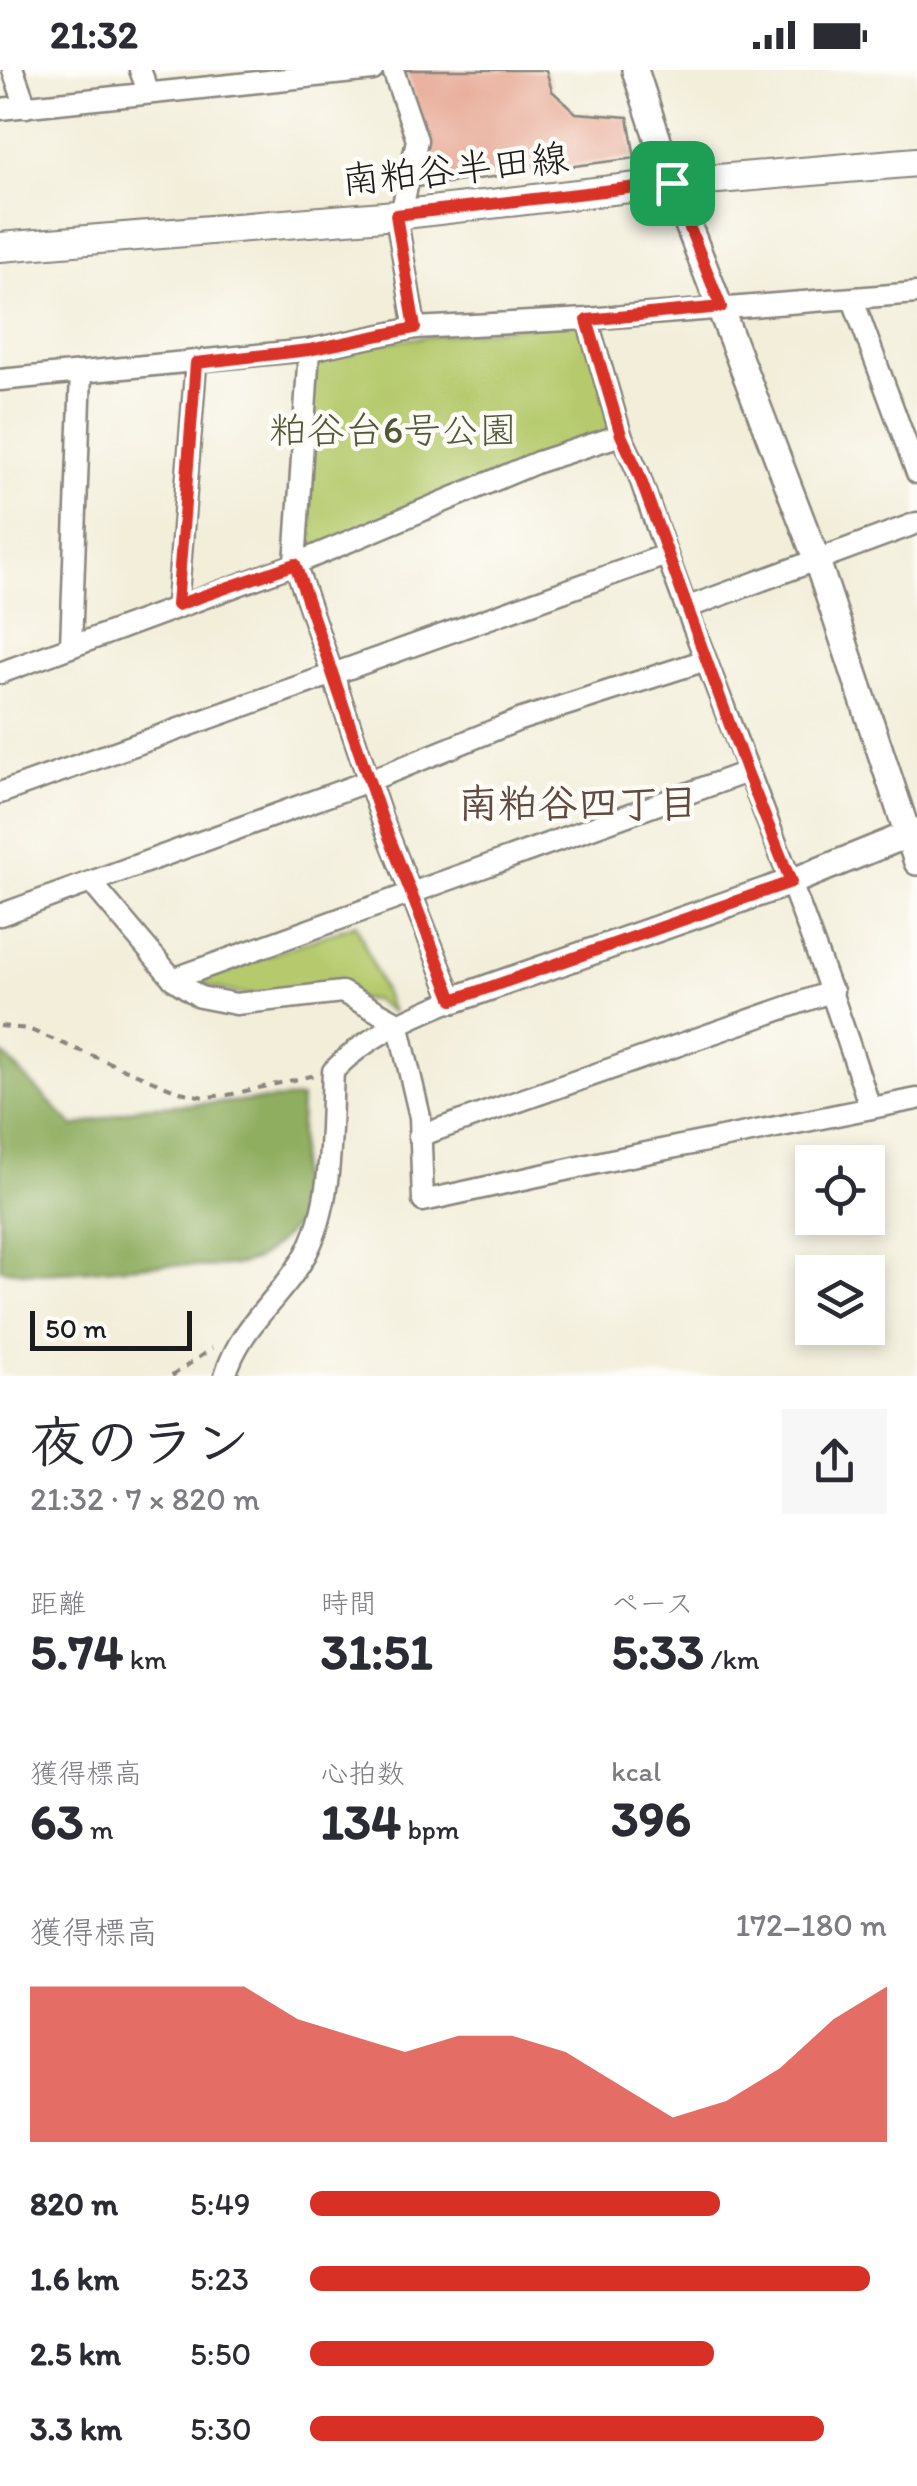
<!DOCTYPE html>
<html lang="ja">
<head>
<meta charset="utf-8">
<style>
  body { margin:0; font-family:Itim,"Klee One",sans-serif; background:#f7f7f7; color:#2b2b33; height:100vh; display:flex; flex-direction:column; font-size:38px; white-space:nowrap }
  * { box-sizing:border-box; margin:0 }
  p { font-size:32px; color:#7c7c81 }
  .icon { flex:none; width:55px; height:55px; fill:none; stroke:currentColor; stroke-width:2; stroke-linecap:round; stroke-linejoin:round }
  .map { position:relative; height:1306px; overflow:hidden }
  .sheet { display:flex; flex-direction:column; background:#fff; flex:1 }
  .sheet>* { flex:none }
  .controls { position:absolute; left:795px; top:1075px; display:grid; gap:20px }
  .controls a { display:grid; place-items:center; width:90px; height:90px; border-radius:0px; background:#fff; box-shadow:0 5px 15px #0003; font-size:50px }
  .scale { position:absolute; left:30px; bottom:25px; width:162px; box-sizing:border-box; padding-left:10px; border:5px solid #1c1c1c; border-top:0; font-size:28px; line-height:35px; white-space:nowrap; color:#1c1c1c; -webkit-text-stroke:8px #fdfcf7; paint-order:stroke }
  .pin { position:absolute; display:grid; place-items:center; width:85px; height:85px; color:#fff; margin:-42px; border-radius:20px; box-shadow:0 5px 15px #0006 }
  .round { display:grid; place-items:center; flex:none; width:105px; height:105px; border-radius:0px; background:#f7f7f7 }
  .summary { display:flex; align-items:center; justify-content:space-between; height:170px; padding:0 30px }
  h1 { font-size:55px; font-weight:800; line-height:75px }
  .figures { display:grid; grid-template-columns:repeat(3,1fr); gap:15px; height:170px; padding:10px 30px }
  .figures div { display:grid; align-content:center }
  .figures b { font-size:50px; font-weight:800 }
  .figures small { font-size:28px; font-weight:400 }
  .figures p { font-size:28px }
  .chart { height:280px; padding:20px 30px }
  .chart p { display:flex; justify-content:space-between }
  .chart svg { width:100%; height:180px; margin-top:10px; fill:#d93025; opacity:.7 }
  ul { padding:0 30px; list-style:none; font-size:32px }
  li { display:grid; grid-template-columns:160px 120px 1fr; align-items:center; height:75px }
  li i { height:25px; border-radius:12px; background:#d93025 }
  .status { display:flex; justify-content:space-between; align-items:center; height:70px; padding:0 50px; background:#fff; direction:ltr }
  .status svg { height:28px; fill:currentColor }
  .map>svg:first-child { display:block }
</style>
</head>
<body>
<div class="status"><b>21:32</b><svg viewBox="0 0 49 12"><path d="M0 12V9h3v3zM5 12V6h3v6zM10 12V3h3v9zM15 12V0h3v12zM26 1h20v11H26zM47 4h2v5h-2z"/></svg></div>
<div class="map">
<svg width="917" height="1306" viewBox="0 0 917 1306">
  <rect width="100%" height="100%" fill="#fdfcf7"/>
  <filter id="ink" filterUnits="userSpaceOnUse"><feTurbulence type="fractalNoise" baseFrequency=".01" numOctaves="2"/><feDisplacementMap in="SourceGraphic" scale="20" xChannelSelector="R" yChannelSelector="G"/><feConvolveMatrix kernelMatrix="1 2 1 2 8 2 1 2 1" color-interpolation-filters="sRGB"/></filter>
  <filter id="wash" filterUnits="userSpaceOnUse"><feTurbulence type="fractalNoise" baseFrequency=".0048" numOctaves="4" result="noise"/><feDisplacementMap in="SourceGraphic" scale="40" xChannelSelector="R" yChannelSelector="G"/><feGaussianBlur stdDeviation="2.25" result="paint"/><feColorMatrix in="noise" values="0 0 0 0 0 0 0 0 0 0 0 0 0 0 0 0 0 1.4 0 .05"/><feComposite in="paint" operator="in"/></filter>
  <g filter="url(#wash)">
    <rect width="100%" height="100%" fill="#f3eeda"/>
    <!-- green -->
    <g fill="#b6ca6d" stroke="#697344" stroke-width="2.5">
      <polygon points="587,249 621,365 295,494 309,280"/>
      <polygon points="356,854 392,942 374,930 239,924 207,916 202,909"/>
    </g>
    <!-- forest -->
    <path fill="#90ae60" stroke="#56653e" stroke-width="2.5" d="M0 981 74 1057 141 1037 301 1028 297 1154C285 1164 270 1183 256 1189 224 1203 188 1193 156 1195 104 1197 51 1208 0 1199Z"/>
    <g id="blocks">
      <!-- building -->
      <polygon fill="#e49c86" points="405,0 546,0 552,21 576,43 628,47 635,88 417,117 427,71"/>
    </g>
  </g>
  <g filter="url(#ink)">
    <use href="#blocks" fill-opacity="0" stroke="#88857b" stroke-width="2.5"/>
    <g fill="none" stroke-linecap="round" stroke-linejoin="round">
      <defs>
        <g id="minor">
          <polyline points="13,0 26,37"/>
          <polyline points="140,0 149,23"/>
          <polyline points="393,0 417,70 401,144"/>
          <polyline points="0,39 373,0"/>
          <polyline points="396,145 415,258"/>
          <polyline points="853,230 917,403"/>
          <path d="M587 249 621 365 638 402C710 616 802 823 870 1038"/>
          <polyline points="0,310 309,280 415,258 587,249 917,223"/>
          <polyline points="177,535 196,293"/>
          <polyline points="686,538 917,453"/>
          <polyline points="71,576 81,302"/>
          <polyline points="0,603 295,494 538,392 621,365"/>
          <polyline points="0,723 666,485"/>
          <polyline points="91,812 173,909 200,927 236,934 342,922 398,953 420,1047 423,1131 611,1090 917,1029"/>
          <polyline points="0,845 371,710 519,650 706,590"/>
          <polyline points="173,909 747,702"/>
          <polyline points="419,1066 833,921"/>
          <path d="M225 1306C241 1253 282 1228 306 1184 334 1131 330 1060 333 1001 365 967 409 948 453 930L382 749 295 494 309 280"/>
        </g>
        <g id="tertiary">
          <polyline points="635,0 672,113 816,488 917,792"/>
          <polyline points="453,930 791,812 917,761"/>
        </g>
        <polyline id="secondary" points="0,177 396,145 672,113 917,92"/>
      </defs>
      <!-- minor casing -->
      <use href="#minor" stroke="#88857b" stroke-width="25"/>
      <!-- tertiary casing -->
      <use href="#tertiary" stroke="#88857b" stroke-width="30"/>
      <!-- secondary casing -->
      <use href="#secondary" stroke="#88857b" stroke-width="32"/>
      <!-- path -->
      <g stroke="#88857b" stroke-width="4" stroke-dasharray="8 8" stroke-linecap="butt">
        <polyline points="0,956 28,959 180,1022 204,1027 228,1025 315,1005"/>
        <polyline points="172,1306 212,1278"/>
      </g>
      <!-- minor -->
      <use href="#minor" stroke="#fff" stroke-width="20"/>
      <!-- tertiary -->
      <use href="#tertiary" stroke="#fff" stroke-width="25"/>
      <!-- secondary -->
      <use href="#secondary" stroke="#fff" stroke-width="28"/>
    </g>
  </g>
  <g fill="none" stroke-linecap="round" stroke-linejoin="round" filter="url(#ink)">
    <defs>
      <polygon id="route" points="672,113 721,237 587,250 621,365 638,402 747,702 791,812 453,930 382,749 295,494 177,535 196,293 309,280 415,258 396,145"/>
    </defs>
    <!-- route casing -->
    <use href="#route" stroke="#fff" stroke-width="20"/>
    <!-- route -->
    <use href="#route" stroke="#d93025" stroke-width="12"/>
  </g>
  <g text-anchor="middle" stroke-width="9" stroke-linejoin="round" paint-order="stroke">
    <!-- street labels -->
    <g font-size="38" fill="#1c1c1c" stroke="#fdfcf7">
      <text transform="translate(455 99) rotate(-6)" y="13">南粕谷半田線</text>
    </g>
    <!-- park labels -->
    <g font-size="38" fill="#525938" stroke="#fdfcf7">
      <text x="393" y="373">粕谷台6号公園</text>
    </g>
    <!-- neighbourhood labels -->
    <g font-size="40" font-weight="bold" fill="#624941" stroke="#fdfcf7">
      <text x="578" y="747">南粕谷四丁目</text>
    </g>
  </g>
</svg>
<div class="controls">
<a><svg class="icon" aria-label="locate" viewBox="0 0 24 24"><circle cx="12" cy="12" r="6"/><path d="M12 2v4M12 18v4M2 12h4M18 12h4"/></svg></a>
<a><svg class="icon" aria-label="layers" viewBox="0 0 24 24"><path d="M12 4l9 5-9 5-9-5zM3 14l9 5 9-5"/></svg></a>
</div>
<div class="scale">50 m</div>
<div class="pin" style="left:672px;top:113px;background:#1e9e55"><svg class="icon" aria-label="arrive" viewBox="0 0 24 24"><path d="M6 21V4h12l-3 4 3 4H6"/></svg></div>
</div>
<section class="sheet">
<div class="summary"><div><h1>夜のラン</h1><p>21:32 · 7 × 820 m</p></div><a class="round"><svg class="icon" aria-label="share" viewBox="0 0 24 24"><path d="M12 15V3M7 8l5-5 5 5M5 13v7h14v-7"/></svg></a></div>
<div class="figures">
<div><p>距離</p><b>5.74<small> km</small></b></div>
<div><p>時間</p><b>31:51</b></div>
<div><p>ペース</p><b>5:33<small> /km</small></b></div>
</div>
<div class="figures">
<div><p>獲得標高</p><b>63<small> m</small></b></div>
<div><p>心拍数</p><b>134<small> bpm</small></b></div>
<div><p>kcal</p><b>396</b></div>
</div>
<div class="chart"><p><span>獲得標高</span>172–180 m</p>
<svg viewBox="0 0 160 44" preserveAspectRatio="none"><path d="M0 44V6L10 6L20 6L30 6L40 6L50 14L60 18L70 22L80 18L90 18L100 22L110 30L120 38L130 34L140 26L150 14L160 6V44z"/></svg>
</div>
<ul>
<li><b>820 m</b>5:49<i style="width:71%"></i></li>
<li><b>1.6 km</b>5:23<i style="width:97%"></i></li>
<li><b>2.5 km</b>5:50<i style="width:70%"></i></li>
<li><b>3.3 km</b>5:30<i style="width:89%"></i></li>
</ul>
</section>
</body>
</html>
